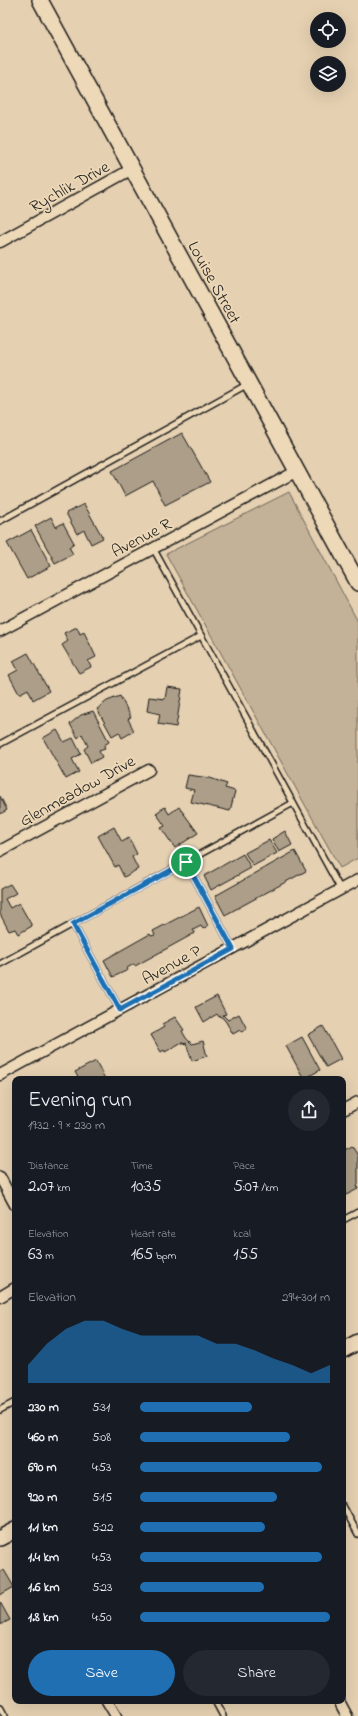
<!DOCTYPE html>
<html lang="en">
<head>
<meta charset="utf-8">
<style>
  body { margin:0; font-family:"Indie Flower",sans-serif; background:#242831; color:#f1f3f6; height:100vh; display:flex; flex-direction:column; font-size:15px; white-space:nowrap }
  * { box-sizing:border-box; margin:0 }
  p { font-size:13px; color:#9ea1a6 }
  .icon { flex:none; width:22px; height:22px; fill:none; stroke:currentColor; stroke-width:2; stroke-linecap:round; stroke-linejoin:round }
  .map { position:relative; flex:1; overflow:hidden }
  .side { position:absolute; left:12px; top:1076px; width:334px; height:628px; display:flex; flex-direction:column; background:#171b24; border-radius:8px; box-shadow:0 4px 16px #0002 }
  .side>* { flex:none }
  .tools { position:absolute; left:310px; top:12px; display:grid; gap:8px }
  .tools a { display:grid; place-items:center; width:36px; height:36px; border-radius:50%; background:#171b24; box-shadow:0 4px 16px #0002; font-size:20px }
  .pin { position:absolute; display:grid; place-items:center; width:34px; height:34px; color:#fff; margin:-17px; border:2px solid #fff; border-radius:50%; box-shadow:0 1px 4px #0007 }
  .round { display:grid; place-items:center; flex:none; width:42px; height:42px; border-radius:21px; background:#242831 }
  .headline { display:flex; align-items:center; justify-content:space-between; height:68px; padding:0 16px }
  h1 { font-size:22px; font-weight:600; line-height:30px }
  .stats { display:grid; grid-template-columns:repeat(3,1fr); gap:6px; height:68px; padding:4px 16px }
  .stats div { display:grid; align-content:center }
  .stats b { font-size:17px; font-weight:600 }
  .stats small { font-size:11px; font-weight:400 }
  .stats p { font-size:11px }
  .chart { height:112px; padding:8px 16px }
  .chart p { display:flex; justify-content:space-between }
  .chart svg { width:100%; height:72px; margin-top:4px; fill:#1f6fb2; opacity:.7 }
  .action { display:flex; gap:8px; margin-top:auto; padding:8px 16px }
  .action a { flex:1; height:46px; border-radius:24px; background:#1f6fb2; color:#fff; font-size:16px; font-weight:600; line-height:46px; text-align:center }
  .action a+a { background:#242831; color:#f1f3f6 }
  ul { padding:0 16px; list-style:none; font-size:13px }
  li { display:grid; grid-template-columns:64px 48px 1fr; align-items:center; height:30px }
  li i { height:10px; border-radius:5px; background:#1f6fb2 }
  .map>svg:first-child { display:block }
</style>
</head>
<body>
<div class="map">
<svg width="358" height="1716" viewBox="0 0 358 1716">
  <rect width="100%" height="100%" fill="#e5d0b1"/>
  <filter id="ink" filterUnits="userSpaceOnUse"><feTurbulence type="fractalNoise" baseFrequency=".025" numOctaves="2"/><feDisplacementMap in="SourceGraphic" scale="8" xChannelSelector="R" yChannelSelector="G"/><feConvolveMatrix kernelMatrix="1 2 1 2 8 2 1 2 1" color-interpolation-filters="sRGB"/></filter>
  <g filter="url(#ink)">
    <!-- green -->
    <polygon fill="#c3b298" stroke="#70675a" points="289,492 358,622 358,858 340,868 166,554"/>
    <!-- building -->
    <g fill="#ac9e88" stroke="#1c1c1c">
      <polygon points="182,433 210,482 165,505 153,481 125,496 112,471"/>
      <polygon points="84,504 103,538 91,544 84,530 77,534 66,513"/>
      <polygon points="51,517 56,527 63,523 74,543 69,547 73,554 55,563 35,526"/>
      <polygon points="31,530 51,566 27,579 7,543"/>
      <polygon points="77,627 80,634 84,632 96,657 88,661 91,667 79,673 62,645 68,641 64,633"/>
      <polygon points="28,653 49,691 33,700 28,689 19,694 9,675 18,670 13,661"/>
      <polygon points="167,687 182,689 176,727 158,724 160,714 147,711 149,697 165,699"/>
      <polygon points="120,696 131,717 128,719 134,731 122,738 119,732 112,736 97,709 107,701"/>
      <polygon points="93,711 109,742 104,745 105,749 99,751 102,757 91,763 84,749 88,746 82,734 78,738 70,724 81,715"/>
      <polygon points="57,730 64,742 73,738 81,754 72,759 79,772 66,779 43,738"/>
      <polygon points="188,775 210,778 227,784 225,788 235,791 230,811 191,802 194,790 185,788"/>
      <polygon points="0,796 7,810 0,814"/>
      <polygon points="165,807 169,814 179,807 198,833 175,848 161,828 165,826 156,813"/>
      <polygon points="114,827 122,842 129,838 137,854 132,857 138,869 124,877 118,865 115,867 98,836"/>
      <polygon points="285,831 292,845 279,852 272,839"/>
      <polygon points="269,840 277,853 253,866 245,853"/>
      <polygon points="295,851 306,871 225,915 215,896"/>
      <polygon points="243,854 251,868 211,890 204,876"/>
      <polygon points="10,884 16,893 5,899 10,908 19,903 32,926 18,934 15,929 9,931 0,914 0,889"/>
      <polygon points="199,907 208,926 203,929 201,926 193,930 195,933 135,966 134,964 127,968 128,970 113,977 104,960 150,934 151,936 155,935 153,931"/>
      <polygon points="217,996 226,1014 223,1015 228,1020 239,1014 247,1029 241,1032 240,1030 233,1034 226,1022 221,1016 219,1017 217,1014 204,1022 196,1007"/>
      <polygon points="175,1017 184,1030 182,1031 186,1038 192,1044 203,1041 207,1056 192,1061 186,1043 183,1044 182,1042 165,1052 164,1050 161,1052 151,1035 164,1027 162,1024"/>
      <polygon points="323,1026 341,1059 326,1067 308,1035"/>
      <polygon points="302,1037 320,1070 304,1079 286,1046"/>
      <polygon points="96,1061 105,1079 79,1079 75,1072"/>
      <polygon points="352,1146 358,1156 358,1185 357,1186 358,1189 346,1195 343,1189 343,1149 347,1149"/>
      <polygon points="4,1570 14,1587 0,1595 0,1572"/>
      <polygon points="0,1602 10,1620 0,1625"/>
    </g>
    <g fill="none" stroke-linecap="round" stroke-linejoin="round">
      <defs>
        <g id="lane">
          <polyline points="0,521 248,384"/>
          <polyline points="153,548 341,890"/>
          <polyline points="0,744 201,636"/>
          <polyline points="186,862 233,949"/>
          <polyline points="73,924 120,1010"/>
          <polyline points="0,964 293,803"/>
          <polyline points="343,1220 358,1212"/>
          <polyline points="0,1410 15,1402"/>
          <polyline points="343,1506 358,1534"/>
          <polyline points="215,1701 223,1716"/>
          <polyline points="0,1707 5,1716"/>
        </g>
        <g id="street">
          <polyline points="0,242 132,169"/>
          <polyline points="0,631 297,471"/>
          <polyline points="0,851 149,770"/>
          <polyline points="0,1075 358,880"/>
          <polyline points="343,1110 358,1102"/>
          <polyline points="0,1177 15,1205"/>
          <polyline points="0,1297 15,1288"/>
          <polyline points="107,1701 116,1716"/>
          <polyline points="339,1701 347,1716"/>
        </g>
        <g id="secondary">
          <polyline points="40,0 358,583"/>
          <polyline points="343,1350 358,1342"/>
          <polyline points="0,1538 15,1530"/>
        </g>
      </defs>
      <!-- lane casing -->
      <use href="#lane" stroke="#1c1c1c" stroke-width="8"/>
      <!-- street casing -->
      <use href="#street" stroke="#1c1c1c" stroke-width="13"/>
      <!-- secondary casing -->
      <use href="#secondary" stroke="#1c1c1c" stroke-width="18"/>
      <!-- lane -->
      <use href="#lane" stroke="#edd8b7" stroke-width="5"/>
      <!-- street -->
      <use href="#street" stroke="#edd8b7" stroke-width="10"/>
      <!-- secondary -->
      <use href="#secondary" stroke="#edd8b7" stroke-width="15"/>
    </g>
  </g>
  <g fill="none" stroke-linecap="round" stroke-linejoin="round" filter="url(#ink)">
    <defs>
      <polygon id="route" points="186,862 233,949 120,1010 73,924"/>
    </defs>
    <!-- route casing -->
    <use href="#route" stroke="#fff" stroke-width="8"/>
    <!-- route -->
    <use href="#route" stroke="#1f6fb2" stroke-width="5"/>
  </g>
  <g text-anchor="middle" stroke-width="3.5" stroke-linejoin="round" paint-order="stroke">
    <!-- street labels -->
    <g font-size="17" fill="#1c1c1c" stroke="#edd8b7">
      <text transform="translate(69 186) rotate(-29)" y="6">Rychlik Drive</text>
      <text transform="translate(215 282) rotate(61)" y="6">Louise Street</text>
      <text transform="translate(141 537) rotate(-28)" y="6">Avenue R</text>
      <text transform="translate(77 790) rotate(-29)" y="6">Glenmeadow Drive</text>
      <text transform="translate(171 964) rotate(-29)" y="6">Avenue P</text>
    </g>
  </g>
</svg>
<div class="tools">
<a><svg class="icon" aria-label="locate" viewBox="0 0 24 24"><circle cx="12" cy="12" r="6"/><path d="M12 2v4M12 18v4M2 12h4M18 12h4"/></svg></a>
<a><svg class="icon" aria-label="layers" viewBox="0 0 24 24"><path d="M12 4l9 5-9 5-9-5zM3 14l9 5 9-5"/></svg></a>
</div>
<div class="pin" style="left:186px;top:862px;background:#1e9e55"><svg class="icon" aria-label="arrive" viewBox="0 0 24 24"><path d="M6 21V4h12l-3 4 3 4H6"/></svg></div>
<section class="side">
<div class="headline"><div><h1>Evening run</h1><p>19:32 · 9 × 230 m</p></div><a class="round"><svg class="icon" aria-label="share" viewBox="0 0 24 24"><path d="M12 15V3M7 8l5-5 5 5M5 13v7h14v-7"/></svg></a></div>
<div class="stats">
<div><p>Distance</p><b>2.07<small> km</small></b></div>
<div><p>Time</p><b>10:35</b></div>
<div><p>Pace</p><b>5:07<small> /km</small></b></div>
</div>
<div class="stats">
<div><p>Elevation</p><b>63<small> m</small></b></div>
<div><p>Heart rate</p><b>165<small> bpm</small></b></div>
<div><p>kcal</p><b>155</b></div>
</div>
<div class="chart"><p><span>Elevation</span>294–301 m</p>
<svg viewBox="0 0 160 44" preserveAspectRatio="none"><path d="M0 44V33L10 20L20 11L30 6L40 6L50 11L60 15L70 15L80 15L90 15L100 20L110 20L120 24L130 29L140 33L150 38L160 33V44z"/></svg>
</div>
<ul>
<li><b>230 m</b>5:31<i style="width:59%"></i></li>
<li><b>460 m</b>5:08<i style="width:79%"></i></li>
<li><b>690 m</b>4:53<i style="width:96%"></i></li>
<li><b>920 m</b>5:15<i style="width:72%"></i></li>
<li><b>1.1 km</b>5:22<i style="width:66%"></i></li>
<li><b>1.4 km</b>4:53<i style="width:96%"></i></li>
<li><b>1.6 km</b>5:23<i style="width:65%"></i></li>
<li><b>1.8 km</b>4:50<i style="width:100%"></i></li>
</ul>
<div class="action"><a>Save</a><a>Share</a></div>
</section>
</div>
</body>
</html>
